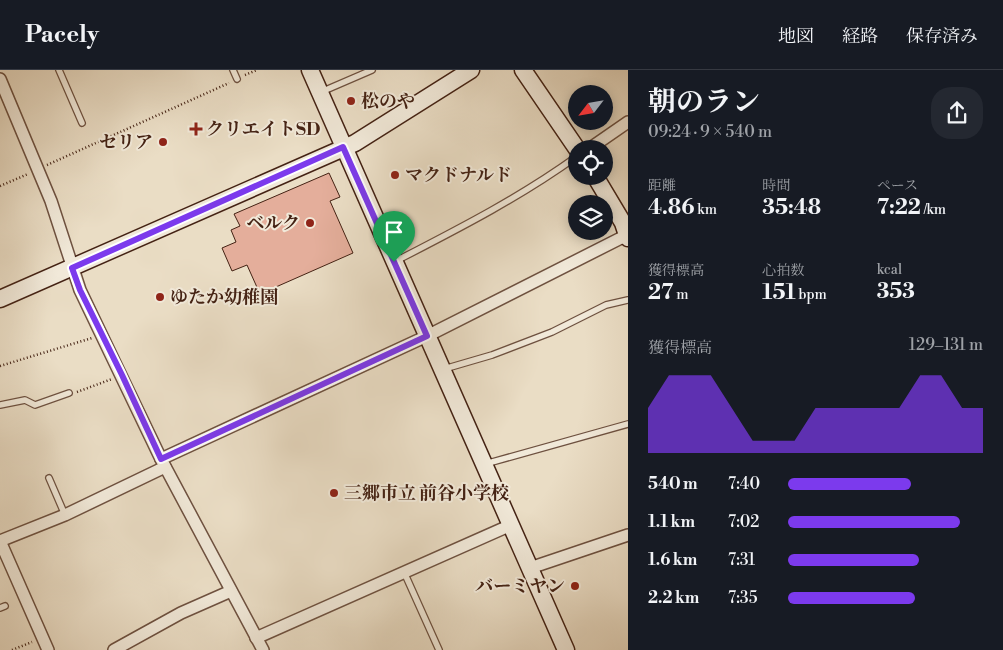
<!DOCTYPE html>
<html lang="ja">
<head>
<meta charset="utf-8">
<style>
  body { margin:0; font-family:"Libre Bodoni","Noto Serif JP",serif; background:#242831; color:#f1f3f6; height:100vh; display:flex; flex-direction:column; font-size:19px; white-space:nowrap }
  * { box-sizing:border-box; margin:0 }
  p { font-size:16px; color:#9ea1a6 }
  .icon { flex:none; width:28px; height:28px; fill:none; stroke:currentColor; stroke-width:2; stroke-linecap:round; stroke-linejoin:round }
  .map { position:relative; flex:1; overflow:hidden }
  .side { display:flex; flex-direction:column; background:#171b24; width:375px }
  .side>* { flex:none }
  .needle { width:32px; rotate:239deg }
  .tools { position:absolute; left:568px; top:15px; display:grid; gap:10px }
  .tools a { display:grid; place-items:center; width:45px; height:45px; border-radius:50%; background:#171b24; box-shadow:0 2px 12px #0003; font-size:25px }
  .pin { position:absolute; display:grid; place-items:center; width:42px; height:42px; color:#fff; margin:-51px -21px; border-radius:50% 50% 50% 0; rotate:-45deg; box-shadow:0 0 5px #0007 }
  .pin .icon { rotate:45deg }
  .round { display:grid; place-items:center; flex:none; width:52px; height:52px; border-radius:20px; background:#242831 }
  .summary { display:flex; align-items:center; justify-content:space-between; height:85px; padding:0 20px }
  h1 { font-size:28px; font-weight:700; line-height:38px }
  .metrics { display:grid; grid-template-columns:repeat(3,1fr); gap:8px; height:85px; padding:5px 20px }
  .metrics div { display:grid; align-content:center }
  .metrics b { font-size:21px; font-weight:700 }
  .metrics small { font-size:14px; font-weight:400 }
  .metrics p { font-size:14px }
  .chart { height:140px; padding:10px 20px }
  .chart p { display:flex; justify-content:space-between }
  .chart svg { width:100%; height:90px; margin-top:5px; fill:#7c3aed; opacity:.7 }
  ul { padding:0 20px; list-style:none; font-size:16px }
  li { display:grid; grid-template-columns:80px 60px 1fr; align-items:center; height:38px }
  li i { height:12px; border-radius:6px; background:#7c3aed }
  header { display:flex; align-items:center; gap:30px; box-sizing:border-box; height:70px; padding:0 25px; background:#171b24; border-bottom:1px solid #363941 }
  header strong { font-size:24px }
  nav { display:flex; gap:28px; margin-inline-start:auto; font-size:18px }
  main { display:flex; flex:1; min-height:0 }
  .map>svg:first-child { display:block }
</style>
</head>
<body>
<header>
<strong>Pacely</strong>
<nav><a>地図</a><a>経路</a><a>保存済み</a></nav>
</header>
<main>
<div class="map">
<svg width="628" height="580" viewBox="0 0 628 580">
  <rect width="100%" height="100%" fill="#eaddc5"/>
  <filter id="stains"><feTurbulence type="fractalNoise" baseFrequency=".004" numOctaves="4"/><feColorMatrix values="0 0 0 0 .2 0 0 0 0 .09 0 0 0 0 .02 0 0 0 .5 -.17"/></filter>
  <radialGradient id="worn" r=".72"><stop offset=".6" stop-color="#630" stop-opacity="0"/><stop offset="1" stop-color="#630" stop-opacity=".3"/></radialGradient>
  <!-- building -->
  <polygon fill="#e4ae9b" stroke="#442214" points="329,103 340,127 330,131 353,183 260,224 247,195 232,201 222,178 236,172 231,160 240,156 234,144"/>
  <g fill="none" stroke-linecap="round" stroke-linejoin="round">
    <defs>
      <g id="lane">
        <polyline points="59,0 82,53"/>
        <polyline points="233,0 237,9"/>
        <polyline points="321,22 372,0"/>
        <path d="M396 191C458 159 519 128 576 87"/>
        <polyline points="444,299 492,285 552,262 606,235 628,230"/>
        <polyline points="0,335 25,330 35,335 69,323"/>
        <polyline points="485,394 628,354"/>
        <polyline points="49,408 65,445"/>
        <polyline points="404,502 439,580"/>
        <polyline points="0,538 5,536"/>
      </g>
      <g id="street">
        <polyline points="0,9 51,131 80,220 161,389 263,580"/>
        <polyline points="589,79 628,52"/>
        <polyline points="161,389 427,266 627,165"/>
        <polyline points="0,471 65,445 165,397"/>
        <polyline points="0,471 48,580"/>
        <polyline points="530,498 628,465"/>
        <polyline points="256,568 511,455"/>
        <polyline points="114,580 181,543 231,521"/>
      </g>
      <g id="secondary">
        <polyline points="310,0 566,580"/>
        <polyline points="523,0 577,79"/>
        <polyline points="595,106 623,153 628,168"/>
        <polyline points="0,229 355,73 471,0"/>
      </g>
    </defs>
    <!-- lane casing -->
    <use href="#lane" stroke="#6e5140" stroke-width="8"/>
    <!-- street casing -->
    <use href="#street" stroke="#6e5140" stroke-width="14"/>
    <!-- secondary casing -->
    <use href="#secondary" stroke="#442214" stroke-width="19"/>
    <!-- path -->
    <g stroke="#442214" stroke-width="2.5" stroke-dasharray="1 2.5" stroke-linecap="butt">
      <polyline points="245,5 257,0"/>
      <polyline points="47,95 229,13"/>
      <polyline points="0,116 28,104"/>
      <polyline points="0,296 92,268"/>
      <polyline points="77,322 112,309"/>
      <polyline points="12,580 32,572"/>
    </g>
    <!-- lane -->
    <use href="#lane" stroke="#f1e9d9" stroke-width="5.5"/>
    <!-- street -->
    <use href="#street" stroke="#f1e9d9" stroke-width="11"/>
    <!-- secondary -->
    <use href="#secondary" stroke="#f1e9d9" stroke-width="16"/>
  </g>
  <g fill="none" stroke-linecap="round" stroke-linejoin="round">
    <defs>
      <polygon id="route" points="343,77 427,266 161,389 122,305 80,220 72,198"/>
    </defs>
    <!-- route casing -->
    <use href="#route" stroke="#fff" stroke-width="10"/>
    <!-- route -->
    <use href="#route" stroke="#7c3aed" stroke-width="6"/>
  </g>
  <!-- markers -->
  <g fill="#8f2418" stroke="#f1e9d9" stroke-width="2">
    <circle cx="351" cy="31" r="5"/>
    <path d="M193.5 51.5h5v5h5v5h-5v5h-5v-5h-5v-5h5z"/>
    <circle cx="163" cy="72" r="5"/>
    <circle cx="395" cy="105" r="5"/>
    <circle cx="310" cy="153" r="5"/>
    <circle cx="160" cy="227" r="5"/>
    <circle cx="334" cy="423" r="5"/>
    <circle cx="575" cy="516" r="5"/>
  </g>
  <g text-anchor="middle" stroke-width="4" stroke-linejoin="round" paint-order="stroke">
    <!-- poi labels -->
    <g font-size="18" font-weight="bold" fill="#442214" stroke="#f1e9d9" text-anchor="start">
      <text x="361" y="37">松のや</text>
      <text x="206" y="65">クリエイトSD</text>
      <text x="153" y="78" text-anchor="end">セリア</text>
      <text x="405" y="111">マクドナルド</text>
      <text x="300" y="159" text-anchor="end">ベルク</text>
      <text x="170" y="233">ゆたか幼稚園</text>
      <text x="344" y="429">三郷市立 前谷小学校</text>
      <text x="565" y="522" text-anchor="end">バーミヤン</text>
    </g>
  </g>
  <rect width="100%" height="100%" filter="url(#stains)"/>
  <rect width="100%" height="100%" fill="url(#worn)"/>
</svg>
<div class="tools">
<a><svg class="needle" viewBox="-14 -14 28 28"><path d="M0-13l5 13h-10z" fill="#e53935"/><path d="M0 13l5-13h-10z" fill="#9ea1a6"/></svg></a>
<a><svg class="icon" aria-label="locate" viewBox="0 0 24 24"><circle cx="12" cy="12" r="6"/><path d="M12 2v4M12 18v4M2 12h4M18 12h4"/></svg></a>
<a><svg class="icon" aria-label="layers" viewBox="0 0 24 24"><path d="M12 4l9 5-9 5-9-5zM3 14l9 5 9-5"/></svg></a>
</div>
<div class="pin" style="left:394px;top:192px;background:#1e9e55"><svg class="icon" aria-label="arrive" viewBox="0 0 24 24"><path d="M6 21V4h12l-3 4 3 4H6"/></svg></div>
</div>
<section class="side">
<div class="summary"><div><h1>朝のラン</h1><p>09:24 · 9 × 540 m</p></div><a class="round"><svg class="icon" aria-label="share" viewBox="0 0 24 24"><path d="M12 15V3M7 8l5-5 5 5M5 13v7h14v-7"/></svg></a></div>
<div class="metrics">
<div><p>距離</p><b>4.86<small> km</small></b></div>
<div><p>時間</p><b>35:48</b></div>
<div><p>ペース</p><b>7:22<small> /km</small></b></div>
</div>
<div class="metrics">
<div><p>獲得標高</p><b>27<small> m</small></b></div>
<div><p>心拍数</p><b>151<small> bpm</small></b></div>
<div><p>kcal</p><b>353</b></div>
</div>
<div class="chart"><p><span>獲得標高</span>129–131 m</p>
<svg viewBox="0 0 160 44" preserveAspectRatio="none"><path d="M0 44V22L10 6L20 6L30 6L40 22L50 38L60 38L70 38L80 22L90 22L100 22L110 22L120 22L130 6L140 6L150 22L160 22V44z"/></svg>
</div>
<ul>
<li><b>540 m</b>7:40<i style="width:63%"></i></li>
<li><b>1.1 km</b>7:02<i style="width:88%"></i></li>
<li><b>1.6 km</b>7:31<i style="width:67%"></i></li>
<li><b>2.2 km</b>7:35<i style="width:65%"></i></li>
</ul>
</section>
</main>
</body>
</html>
